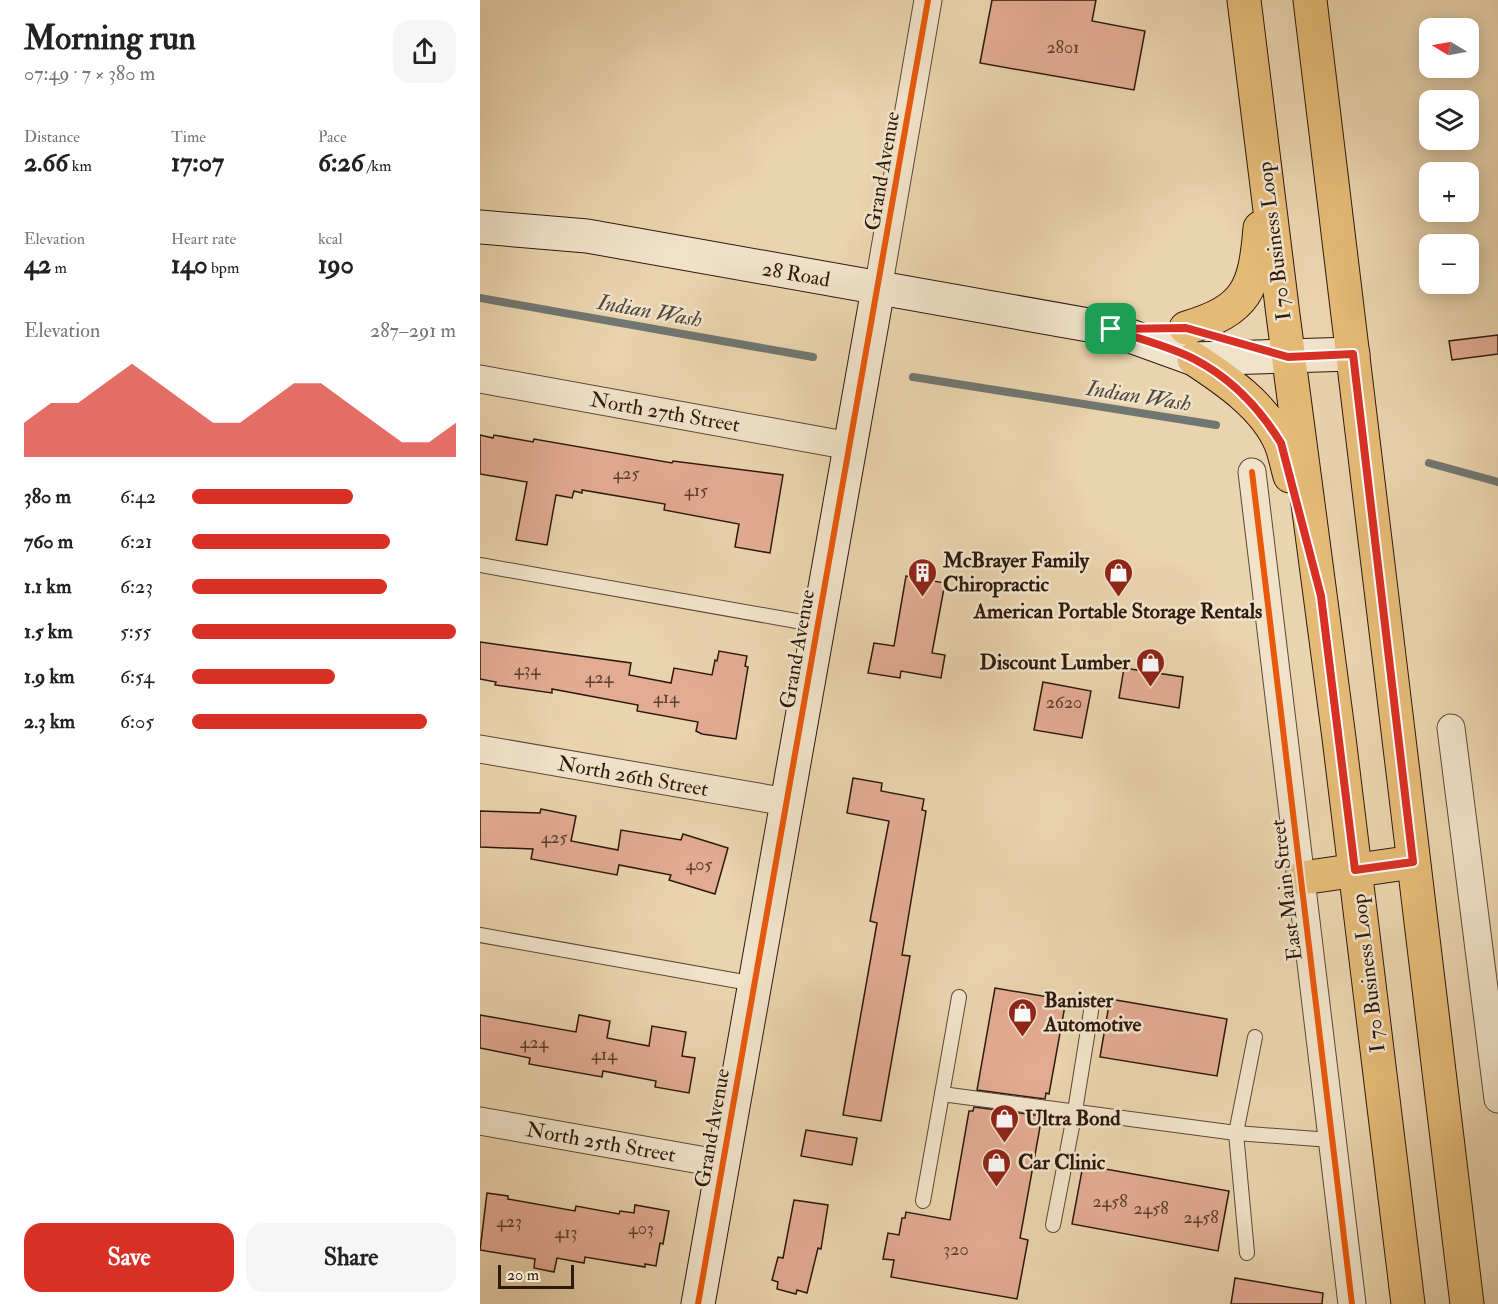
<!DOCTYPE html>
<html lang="en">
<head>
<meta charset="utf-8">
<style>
  body { margin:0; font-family:"IM FELL Double Pica",serif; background:#f6f6f6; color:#222; height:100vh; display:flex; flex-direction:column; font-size:22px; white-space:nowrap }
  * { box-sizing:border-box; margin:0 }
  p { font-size:20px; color:#767676 }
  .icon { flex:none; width:33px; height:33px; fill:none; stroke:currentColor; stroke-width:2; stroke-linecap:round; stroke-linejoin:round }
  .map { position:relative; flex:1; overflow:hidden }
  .details { display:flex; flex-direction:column; background:#fff; width:480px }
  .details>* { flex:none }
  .needle { width:39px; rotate:280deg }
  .tools { position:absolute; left:939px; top:18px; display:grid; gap:12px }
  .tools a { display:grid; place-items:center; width:60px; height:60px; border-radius:12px; background:#fff; box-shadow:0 3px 15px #0003; font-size:30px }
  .scale { position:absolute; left:18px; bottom:15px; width:76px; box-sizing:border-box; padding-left:6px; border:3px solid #2d190e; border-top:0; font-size:16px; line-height:21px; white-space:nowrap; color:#2d190e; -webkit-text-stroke:4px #f1e3ca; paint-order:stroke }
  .pin { position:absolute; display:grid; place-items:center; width:51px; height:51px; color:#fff; margin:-26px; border-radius:12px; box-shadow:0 3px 9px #0006 }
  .round { display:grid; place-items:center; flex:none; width:63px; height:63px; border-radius:18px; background:#f6f6f6 }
  .headline { display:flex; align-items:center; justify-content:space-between; height:102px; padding:0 24px }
  h1 { font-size:33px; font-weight:700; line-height:45px }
  .stats { display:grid; grid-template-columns:repeat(3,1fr); gap:9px; height:102px; padding:6px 24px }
  .stats div { display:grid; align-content:center }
  .stats b { font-size:26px; font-weight:700 }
  .stats small { font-size:16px; font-weight:400 }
  .stats p { font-size:16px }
  .chart { height:168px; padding:12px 24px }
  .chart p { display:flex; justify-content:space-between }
  .chart svg { width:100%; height:108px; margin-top:6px; fill:#d93025; opacity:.7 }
  .cta { display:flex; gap:12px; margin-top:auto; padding:12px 24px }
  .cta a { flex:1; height:69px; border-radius:18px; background:#d93025; color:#fff; font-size:24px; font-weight:700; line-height:69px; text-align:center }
  .cta a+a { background:#f6f6f6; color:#222 }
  ul { padding:0 24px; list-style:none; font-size:20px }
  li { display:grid; grid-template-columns:96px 72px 1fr; align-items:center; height:45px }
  li i { height:15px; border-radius:8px; background:#d93025 }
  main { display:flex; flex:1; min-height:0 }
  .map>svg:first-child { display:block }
</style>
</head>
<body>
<main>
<section class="details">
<div class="headline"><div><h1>Morning run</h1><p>07:49 · 7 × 380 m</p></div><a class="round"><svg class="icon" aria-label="share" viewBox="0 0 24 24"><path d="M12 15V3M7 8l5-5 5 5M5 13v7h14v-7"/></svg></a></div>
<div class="stats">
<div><p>Distance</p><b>2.66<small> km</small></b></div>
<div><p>Time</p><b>17:07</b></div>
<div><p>Pace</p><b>6:26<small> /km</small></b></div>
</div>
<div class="stats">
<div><p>Elevation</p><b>42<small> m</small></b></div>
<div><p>Heart rate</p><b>140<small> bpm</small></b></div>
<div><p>kcal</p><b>190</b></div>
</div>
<div class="chart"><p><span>Elevation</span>287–291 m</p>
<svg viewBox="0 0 160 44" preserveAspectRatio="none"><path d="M0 44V30L10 22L20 22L30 14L40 6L50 14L60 22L70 30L80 30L90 22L100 14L110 14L120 22L130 30L140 38L150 38L160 30V44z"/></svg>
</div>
<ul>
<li><b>380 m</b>6:42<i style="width:61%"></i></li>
<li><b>760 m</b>6:21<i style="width:75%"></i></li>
<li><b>1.1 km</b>6:23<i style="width:74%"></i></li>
<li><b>1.5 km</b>5:55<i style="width:100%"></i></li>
<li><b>1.9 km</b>6:54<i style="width:54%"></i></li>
<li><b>2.3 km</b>6:05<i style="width:89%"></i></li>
</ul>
<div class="cta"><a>Save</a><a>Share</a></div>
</section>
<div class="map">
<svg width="1018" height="1304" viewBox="0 0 1018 1304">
  <rect width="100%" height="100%" fill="#ead4ad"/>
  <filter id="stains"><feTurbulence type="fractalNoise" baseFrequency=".00333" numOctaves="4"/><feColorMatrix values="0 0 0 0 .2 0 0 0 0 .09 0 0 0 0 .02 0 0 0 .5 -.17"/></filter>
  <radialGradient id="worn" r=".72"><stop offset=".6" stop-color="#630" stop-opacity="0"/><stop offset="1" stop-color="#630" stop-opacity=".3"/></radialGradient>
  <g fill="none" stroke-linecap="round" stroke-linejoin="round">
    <!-- stream -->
    <g stroke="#707772" stroke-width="8">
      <polyline points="0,298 333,357"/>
      <polyline points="433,377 736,425"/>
      <polyline points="949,463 1018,482"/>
    </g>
  </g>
  <!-- building -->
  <g fill="#e3ab92" stroke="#2d190e" stroke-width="1.5">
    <polygon points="512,0 616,0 612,21 665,31 654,90 500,63"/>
    <polygon points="1018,335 1018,354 972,360 969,341"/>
    <polygon points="0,435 13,438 14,435 53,442 54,439 192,463 193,461 303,475 290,553 255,547 259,524 184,510 185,504 102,490 102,493 94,491 92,498 76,495 67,545 36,540 47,482 0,474"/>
    <polygon points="426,576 465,583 452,653 465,655 461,678 421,671 420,678 388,673 394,643 414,646"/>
    <polygon points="0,642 151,663 149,675 191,683 194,668 232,675 235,660 237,661 239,651 267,656 265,666 268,667 256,739 222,734 216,731 218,722 157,711 158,705 72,689 72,693 15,685 16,682 0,679"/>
    <polygon points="644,668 703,677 699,708 639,698"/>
    <polygon points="563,682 611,691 602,738 554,730"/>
    <polygon points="373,778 402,783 401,791 444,799 442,810 446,811 422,955 430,956 401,1121 363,1115 397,923 390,921 409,821 367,813"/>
    <polygon points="61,809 96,816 91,841 138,850 141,830 201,840 203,834 248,848 235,894 189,880 191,875 139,865 137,875 51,859 53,849 0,847 0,811 60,813"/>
    <polygon points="515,988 586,1000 569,1094 566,1093 565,1099 497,1090"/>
    <polygon points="630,999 747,1019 737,1076 620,1057"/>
    <polygon points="0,1015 96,1032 99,1015 130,1021 127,1038 169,1046 172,1026 206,1032 202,1056 215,1058 209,1093 175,1087 176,1081 123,1071 122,1077 49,1064 50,1058 0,1048"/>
    <polygon points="494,1107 562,1116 540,1238 548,1240 537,1299 411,1277 414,1260 403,1259 408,1233 419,1235 422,1218 425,1218 426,1212 470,1220 489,1111 493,1111"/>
    <polygon points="326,1130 377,1138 372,1165 321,1156"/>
    <polygon points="603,1165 749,1191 738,1251 592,1224"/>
    <polygon points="7,1193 28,1196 28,1199 95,1211 96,1206 139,1214 140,1211 154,1213 155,1205 189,1211 183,1244 180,1243 176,1266 165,1264 165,1267 105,1257 104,1263 77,1258 74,1272 54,1268 55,1259 0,1250"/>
    <polygon points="314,1200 348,1205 341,1249 338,1248 327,1293 317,1290 316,1294 297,1289 298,1282 292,1280 298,1257 303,1258"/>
    <polygon points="755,1278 843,1293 842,1304 751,1304"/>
  </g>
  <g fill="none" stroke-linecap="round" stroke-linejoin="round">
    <defs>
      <g id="lane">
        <polyline points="0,565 339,625"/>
        <polyline points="0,935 275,984"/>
        <polyline points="462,1094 479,997"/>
        <polyline points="443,1201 462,1094 756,1133 851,1140"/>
        <polyline points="573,1225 595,1111 612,1005"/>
        <polyline points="767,1253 756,1133 775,1037"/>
      </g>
      <g id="street">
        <polyline points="398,289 448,0"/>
        <polyline points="0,379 370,446"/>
        <polyline points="772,472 872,1304"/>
        <polyline points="971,728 1018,1099"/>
        <polyline points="0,749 307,802"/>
        <polyline points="0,1121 243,1164"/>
      </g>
      <g id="secondary">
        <polyline points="0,227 107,236 631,329 714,359 873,354"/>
        <polyline points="218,1304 398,289"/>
      </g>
      <g id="primary">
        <polyline points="764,0 803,315 859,738 928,1304"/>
        <polyline points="830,0 987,1304"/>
        <path d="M706 328C767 310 775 289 780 228"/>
        <path d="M714 359C746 380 786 407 801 444 805 454 807 466 810 476"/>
        <polyline points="822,878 933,862"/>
      </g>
    </defs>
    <!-- lane casing -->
    <use href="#lane" stroke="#5c4836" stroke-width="16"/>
    <!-- street casing -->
    <use href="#street" stroke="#5c4836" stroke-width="29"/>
    <!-- secondary casing -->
    <use href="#secondary" stroke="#2d190e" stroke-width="35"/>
    <!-- primary casing -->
    <use href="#primary" stroke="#2d190e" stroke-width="35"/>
    <!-- lane -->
    <use href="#lane" stroke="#f1e3ca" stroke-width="14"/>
    <!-- street -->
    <use href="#street" stroke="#f1e3ca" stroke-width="27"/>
    <!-- secondary -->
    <use href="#secondary" stroke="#f1e3ca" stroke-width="33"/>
    <!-- primary -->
    <use href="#primary" stroke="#e5ba76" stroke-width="33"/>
    <defs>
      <g id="cycleway">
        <polyline points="772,472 872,1304"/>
        <polyline points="218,1304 448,0"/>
      </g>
    </defs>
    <!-- cycleway casing -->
    <use href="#cycleway" stroke="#f1e3ca" stroke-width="10"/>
    <!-- cycleway -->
    <use href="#cycleway" stroke="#e8590c" stroke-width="6"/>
  </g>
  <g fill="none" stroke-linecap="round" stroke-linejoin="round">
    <defs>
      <path id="route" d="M706 328 808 357 873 354 933 862 875 870 841 596 801 443C780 409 751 378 714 359 689 346 658 339 631 329Z"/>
    </defs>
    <!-- route casing -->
    <use href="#route" stroke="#fff" stroke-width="12"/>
    <!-- route -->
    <use href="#route" stroke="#d93025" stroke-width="8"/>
  </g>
  <!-- icons -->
  <defs>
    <symbol id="building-pin" viewBox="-11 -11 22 30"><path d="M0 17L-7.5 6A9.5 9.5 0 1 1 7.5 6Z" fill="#8f2418" stroke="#f1e3ca"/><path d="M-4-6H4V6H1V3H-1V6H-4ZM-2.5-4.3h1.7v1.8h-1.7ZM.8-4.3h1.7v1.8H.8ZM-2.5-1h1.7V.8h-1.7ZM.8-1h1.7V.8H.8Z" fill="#fff"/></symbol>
    <symbol id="shop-pin" viewBox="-11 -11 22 30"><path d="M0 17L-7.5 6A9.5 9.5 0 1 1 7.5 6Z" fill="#8f2418" stroke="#f1e3ca"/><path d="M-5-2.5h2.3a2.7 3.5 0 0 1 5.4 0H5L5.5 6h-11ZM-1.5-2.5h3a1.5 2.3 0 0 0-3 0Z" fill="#fff"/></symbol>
  </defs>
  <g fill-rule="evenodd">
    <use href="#building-pin" x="426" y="556" width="33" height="45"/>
    <use href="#shop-pin" x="622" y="556" width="33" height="45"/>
    <use href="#shop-pin" x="654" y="646" width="33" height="45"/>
    <use href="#shop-pin" x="526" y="996" width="33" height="45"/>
    <use href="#shop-pin" x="508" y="1102" width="33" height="45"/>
    <use href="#shop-pin" x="500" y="1146" width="33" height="45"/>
  </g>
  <g text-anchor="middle" stroke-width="5" stroke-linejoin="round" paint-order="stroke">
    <!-- number labels -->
    <g font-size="18" fill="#5a3e2f">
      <text x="583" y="53">2801</text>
      <text x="146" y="479">425</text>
      <text x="216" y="496">415</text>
      <text x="47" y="675">434</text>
      <text x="119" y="683">424</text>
      <text x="186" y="703">414</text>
      <text x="584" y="708">2620</text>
      <text x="74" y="843">425</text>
      <text x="219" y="870">405</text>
      <text x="54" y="1048">424</text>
      <text x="124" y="1060">414</text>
      <text x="630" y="1207">2458</text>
      <text x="671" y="1214">2458</text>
      <text x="721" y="1223">2458</text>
      <text x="29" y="1227">423</text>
      <text x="161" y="1234">403</text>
      <text x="86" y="1238">413</text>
      <text x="476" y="1255">320</text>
    </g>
    <!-- street labels -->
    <g font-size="21" fill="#2d190e" stroke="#f1e3ca">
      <text transform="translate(402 171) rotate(-80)" y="7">Grand Avenue</text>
      <text transform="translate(794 241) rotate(-97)" y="7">I 70 Business Loop</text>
      <text transform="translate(316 274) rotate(10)" y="7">28 Road</text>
      <text transform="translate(185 412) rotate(10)" y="7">North 27th Street</text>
      <text transform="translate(317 649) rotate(-80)" y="7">Grand Avenue</text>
      <text transform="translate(153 776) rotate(10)" y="7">North 26th Street</text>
      <text transform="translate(806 890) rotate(-97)" y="7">East Main Street</text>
      <text transform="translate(888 973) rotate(-97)" y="7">I 70 Business Loop</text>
      <text transform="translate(232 1128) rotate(-80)" y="7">Grand Avenue</text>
      <text transform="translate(121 1142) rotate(10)" y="7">North 25th Street</text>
    </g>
    <!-- poi labels -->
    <g font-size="21" font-weight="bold" fill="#2d190e" stroke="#f1e3ca" text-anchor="start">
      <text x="463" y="567">McBrayer Family<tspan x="463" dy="24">Chiropractic</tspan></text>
      <text x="638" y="618" text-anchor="middle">American Portable Storage Rentals</text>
      <text x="650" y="669" text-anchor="end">Discount Lumber</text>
      <text x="564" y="1007">Banister<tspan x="564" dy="24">Automotive</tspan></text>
      <text x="545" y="1125">Ultra Bond</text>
      <text x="538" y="1169">Car Clinic</text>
    </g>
    <!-- water labels -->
    <g font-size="22" font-style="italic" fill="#4f4840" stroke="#f1e3ca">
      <text transform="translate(170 310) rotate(10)" y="8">Indian Wash</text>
      <text transform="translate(659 395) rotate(9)" y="8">Indian Wash</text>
    </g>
  </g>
  <rect width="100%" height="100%" filter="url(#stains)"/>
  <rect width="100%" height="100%" fill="url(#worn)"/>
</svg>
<div class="tools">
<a><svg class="needle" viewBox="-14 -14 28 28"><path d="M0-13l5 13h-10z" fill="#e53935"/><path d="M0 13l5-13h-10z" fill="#767676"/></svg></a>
<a><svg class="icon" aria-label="layers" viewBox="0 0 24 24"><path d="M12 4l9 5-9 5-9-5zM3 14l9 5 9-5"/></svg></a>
<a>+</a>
<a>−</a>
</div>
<div class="scale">20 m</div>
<div class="pin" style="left:631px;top:329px;background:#1e9e55"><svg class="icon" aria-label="arrive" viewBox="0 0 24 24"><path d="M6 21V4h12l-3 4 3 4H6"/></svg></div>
</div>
</main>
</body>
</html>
